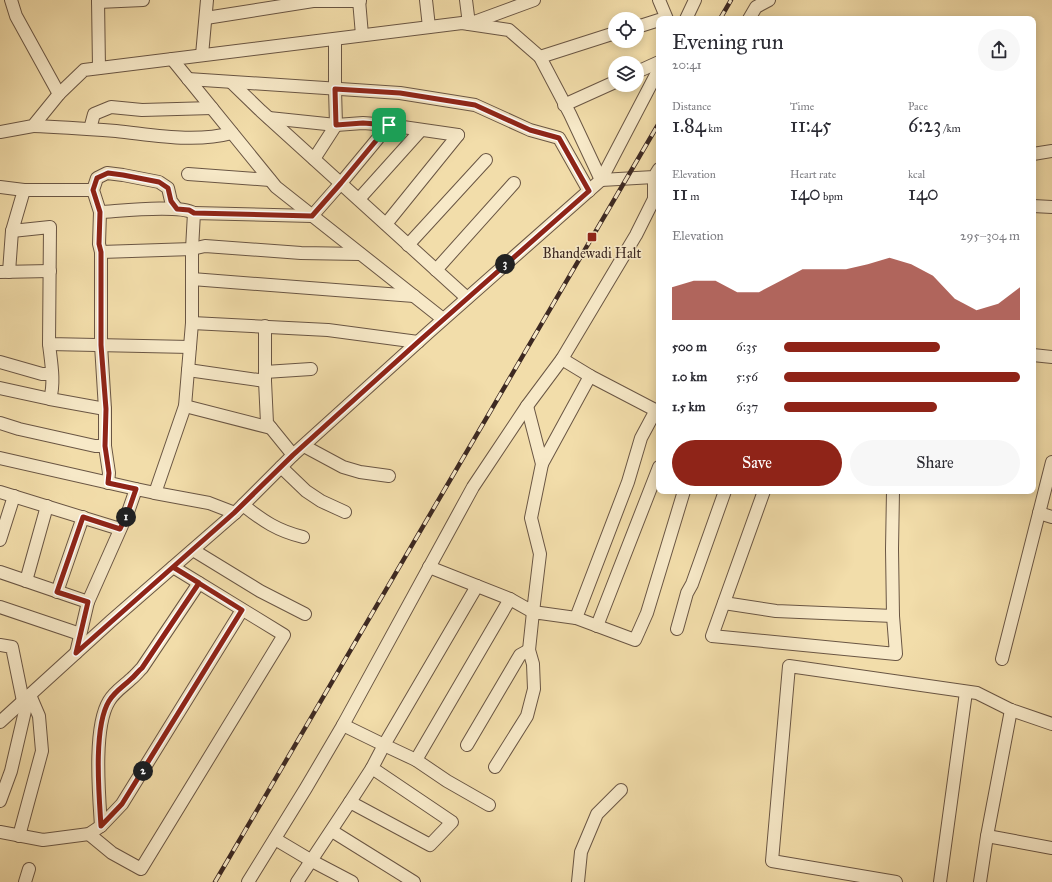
<!DOCTYPE html>
<html lang="en">
<head>
<meta charset="utf-8">
<style>
  body { margin:0; font-family:"IM FELL Great Primer",serif; background:#f7f7f7; color:#2b2b33; height:100vh; display:flex; flex-direction:column; font-size:15px; white-space:nowrap }
  * { box-sizing:border-box; margin:0 }
  p { font-size:13px; color:#7c7c81 }
  .icon { flex:none; width:22px; height:22px; fill:none; stroke:currentColor; stroke-width:2; stroke-linecap:round; stroke-linejoin:round }
  .map { position:relative; flex:1; overflow:hidden }
  .drawer { position:absolute; left:656px; top:16px; width:380px; height:478px; display:flex; flex-direction:column; background:#fff; border-radius:8px; box-shadow:0 2px 10px #0003 }
  .drawer>* { flex:none }
  .controls { position:absolute; left:608px; top:12px; display:grid; gap:8px }
  .controls a { display:grid; place-items:center; width:36px; height:36px; border-radius:50%; background:#fff; box-shadow:0 2px 10px #0003; font-size:20px }
  .pin { position:absolute; display:grid; place-items:center; width:34px; height:34px; color:#fff; margin:-17px; border-radius:8px; box-shadow:0 2px 6px #0006 }
  .km { position:absolute; width:20px; height:20px; margin:-10px; border-radius:50%; background:#222; color:#fff; font-size:11px; line-height:20px; text-align:center }
  .round { display:grid; place-items:center; flex:none; width:42px; height:42px; border-radius:21px; background:#f7f7f7 }
  .head { display:flex; align-items:center; justify-content:space-between; height:68px; padding:0 16px }
  h1 { font-size:22px; font-weight:600; line-height:30px }
  .figures { display:grid; grid-template-columns:repeat(3,1fr); gap:6px; height:68px; padding:4px 16px }
  .figures div { display:grid; align-content:center }
  .figures b { font-size:20px; font-weight:600 }
  .figures small { font-size:11px; font-weight:400 }
  .figures p { font-size:11px }
  .chart { height:112px; padding:8px 16px }
  .chart p { display:flex; justify-content:space-between }
  .chart svg { width:100%; height:72px; margin-top:4px; fill:#8f2418; opacity:.7 }
  .button { display:flex; gap:8px; margin-top:auto; padding:8px 16px }
  .button a { flex:1; height:46px; border-radius:24px; background:#8f2418; color:#fff; font-size:16px; font-weight:600; line-height:46px; text-align:center }
  .button a+a { background:#f7f7f7; color:#2b2b33 }
  ul { padding:0 16px; list-style:none; font-size:13px }
  li { display:grid; grid-template-columns:64px 48px 1fr; align-items:center; height:30px }
  li i { height:10px; border-radius:5px; background:#8f2418 }
  .map>svg:first-child { display:block }
</style>
</head>
<body>
<div class="map">
<svg width="1052" height="882" viewBox="0 0 1052 882">
  <rect width="100%" height="100%" fill="#f2ddaa"/>
  <filter id="stains"><feTurbulence type="fractalNoise" baseFrequency=".005" numOctaves="4"/><feColorMatrix values="0 0 0 0 .2 0 0 0 0 .09 0 0 0 0 .02 0 0 0 .5 -.17"/></filter>
  <radialGradient id="worn" r=".72"><stop offset=".6" stop-color="#630" stop-opacity="0"/><stop offset="1" stop-color="#630" stop-opacity=".3"/></radialGradient>
  <g fill="none" stroke-linecap="round" stroke-linejoin="round">
    <defs>
      <g id="minor">
        <polyline points="11,0 16,16 59,94"/>
        <polyline points="98,0 99,68"/>
        <polyline points="359,0 362,35"/>
        <polyline points="426,0 429,27"/>
        <polyline points="466,0 469,24 534,0"/>
        <polyline points="659,0 667,19"/>
        <polyline points="98,2 143,0"/>
        <polyline points="206,18 313,1 360,1"/>
        <polyline points="686,19 695,0"/>
        <polyline points="749,19 756,7 769,0"/>
        <polyline points="637,27 659,20"/>
        <polyline points="202,55 207,0"/>
        <polyline points="540,57 615,33"/>
        <polyline points="172,59 276,187 443,319"/>
        <polyline points="637,72 659,62"/>
        <polyline points="188,79 400,93 475,105 530,130 559,138 589,191"/>
        <polyline points="231,82 261,111 467,298"/>
        <polyline points="564,105 615,82"/>
        <polyline points="269,118 336,125 363,123 389,125 458,135"/>
        <path d="M33 126C61 127 89 129 116 131 155 135 194 143 232 133"/>
        <polyline points="90,129 94,114 111,107 142,110 212,108"/>
        <polyline points="0,132 33,126 59,94 84,70 462,23 509,30 540,57 570,114 601,180"/>
        <polyline points="1033,154 1052,151"/>
        <polyline points="314,159 336,125 335,89 335,39"/>
        <polyline points="188,174 270,180"/>
        <polyline points="601,180 654,177 659,169"/>
        <polyline points="0,187 24,190 12,231 50,227 49,344 190,347"/>
        <polyline points="24,190 93,190"/>
        <polyline points="359,199 421,130"/>
        <polyline points="1033,206 1052,207"/>
        <path d="M100 212C120 211 178 204 194 213"/>
        <polyline points="386,224 458,135"/>
        <polyline points="408,245 486,160"/>
        <polyline points="101,252 192,249 205,246 301,253 360,254"/>
        <polyline points="436,270 514,183"/>
        <polyline points="0,272 50,271"/>
        <polyline points="9,272 12,231"/>
        <polyline points="192,279 414,296"/>
        <polyline points="192,323 328,330 418,342"/>
        <polyline points="265,326 265,381 267,423 293,455"/>
        <path d="M49 344C51 362 55 382 50 399"/>
        <polyline points="1033,355 1052,357"/>
        <polyline points="562,359 590,376"/>
        <polyline points="0,362 42,374 52,374"/>
        <polyline points="188,370 265,381"/>
        <polyline points="265,372 311,369"/>
        <polyline points="0,388 50,399 105,409"/>
        <polyline points="185,406 271,428"/>
        <polyline points="0,423 19,429 95,446 105,446"/>
        <polyline points="304,446 343,467 360,472 389,476"/>
        <polyline points="0,458 136,489"/>
        <polyline points="542,464 590,376 659,412"/>
        <polyline points="281,467 306,491 321,501 345,512"/>
        <polyline points="108,483 109,473 105,446 105,409 101,345 101,252 99,244 100,212 93,190 97,178 107,173 123,175 159,182 168,188 171,201 177,209"/>
        <polyline points="764,491 712,636 896,654 893,616"/>
        <polyline points="0,492 120,529"/>
        <polyline points="155,493 209,503 235,513"/>
        <path d="M243 505C263 521 278 531 303 537"/>
        <polyline points="1039,513 1052,517"/>
        <polyline points="0,540 14,496"/>
        <polyline points="193,550 260,591 305,614"/>
        <polyline points="429,567 510,599 533,612 540,554 531,518 542,464 527,406"/>
        <polyline points="0,572 88,602"/>
        <polyline points="26,581 47,506"/>
        <polyline points="477,586 384,745 416,760 447,781 489,805"/>
        <polyline points="57,592 83,517"/>
        <polyline points="724,603 776,611 893,616 892,549 893,491"/>
        <polyline points="0,607 80,634"/>
        <polyline points="576,618 628,482 641,438 656,410"/>
        <polyline points="597,626 659,467"/>
        <polyline points="677,629 687,593 692,584 725,491"/>
        <polyline points="0,645 12,647 25,711 11,771 0,801"/>
        <polyline points="76,653 88,602 128,512 136,489 155,493 185,406 192,323 192,249 194,213 312,216 341,183 389,125"/>
        <polyline points="1002,659 1052,462"/>
        <polyline points="0,722 111,621 235,513 293,455 429,332 601,180 659,69"/>
        <polyline points="467,745 520,655 529,650"/>
        <polyline points="416,760 510,599"/>
        <polyline points="495,767 527,716 534,689 533,664 529,650 533,612 576,618 635,640 647,613 684,491"/>
        <polyline points="350,802 372,768"/>
        <path d="M101 826C99 795 93 727 109 701 115 691 124 686 131 679 135 676 138 672 142 668L199 583"/>
        <polyline points="332,831 414,882"/>
        <polyline points="0,832 43,840 89,834 101,826 122,804 242,610"/>
        <polyline points="89,834 112,853 141,869 284,635 173,567"/>
        <polyline points="19,836 42,751 39,716 30,695"/>
        <polyline points="987,836 1052,848"/>
        <polyline points="275,839 312,861 352,882"/>
        <polyline points="25,882 29,869"/>
        <polyline points="248,882 306,788 343,725 473,487 527,406 562,359 636,235 654,199 654,177"/>
        <polyline points="297,882 350,802 430,845 452,822 372,768 384,745 343,725"/>
        <polyline points="578,882 581,852 597,814 621,790"/>
        <polyline points="896,882 772,861 789,666 977,693 1011,710 1052,724"/>
        <polyline points="940,882 966,692"/>
        <polyline points="980,882 987,836 1011,710"/>
      </g>
    </defs>
    <!-- minor casing -->
    <use href="#minor" stroke="#6a5644" stroke-width="14"/>
    <!-- minor -->
    <use href="#minor" stroke="#f7e9c8" stroke-width="12"/>
    <defs>
      <g id="rail">
        <polyline points="720,19 731,0"/>
        <polyline points="215,882 659,123"/>
      </g>
    </defs>
    <!-- rail casing -->
    <use href="#rail" stroke="#3d2922" stroke-width="4.5"/>
    <!-- rail -->
    <use href="#rail" stroke="#f7e9c8" stroke-width="3" stroke-dasharray="9" stroke-linecap="butt"/>
  </g>
  <g fill="none" stroke-linecap="round" stroke-linejoin="round">
    <defs>
      <path id="route" d="M389 125 341 183 312 216 194 213 189 210 177 209 171 201 168 188 159 182 123 175 108 173 97 178 93 190 100 212 99 244 101 252V345L106 409 105 446 109 473 108 483 136 489 128 512 120 529 83 517 57 592 88 602 76 653 173 567 199 583 142 668C138 671 135 676 131 679 124 686 115 691 109 701 93 727 99 795 101 826L122 804 242 610 173 567 234 513 293 455 418 342 589 191 559 138 530 130 475 105 400 93 335 89 336 125 363 123 389 125"/>
    </defs>
    <!-- route casing -->
    <use href="#route" stroke="#fff" stroke-width="8"/>
    <!-- route -->
    <use href="#route" stroke="#8f2418" stroke-width="5"/>
  </g>
  <!-- markers -->
  <rect fill="#8f2418" stroke="#f7e9c8" stroke-width="1.5" x="587" y="232" width="10" height="10" rx="2"/>
  <g text-anchor="middle" stroke-width="3" stroke-linejoin="round" paint-order="stroke">
    <!-- poi labels -->
    <g font-size="14" fill="#3d2922" stroke="#f7e9c8">
      <text x="592" y="258">Bhandewadi Halt</text>
    </g>
  </g>
  <rect width="100%" height="100%" filter="url(#stains)"/>
  <rect width="100%" height="100%" fill="url(#worn)"/>
</svg>
<div class="controls">
<a><svg class="icon" aria-label="locate" viewBox="0 0 24 24"><circle cx="12" cy="12" r="6"/><path d="M12 2v4M12 18v4M2 12h4M18 12h4"/></svg></a>
<a><svg class="icon" aria-label="layers" viewBox="0 0 24 24"><path d="M12 4l9 5-9 5-9-5zM3 14l9 5 9-5"/></svg></a>
</div>
<div class="pin" style="left:389px;top:125px;background:#1e9e55"><svg class="icon" aria-label="arrive" viewBox="0 0 24 24"><path d="M6 21V4h12l-3 4 3 4H6"/></svg></div>
<b class="km" style="left:126px;top:517px">1</b>
<b class="km" style="left:143px;top:771px">2</b>
<b class="km" style="left:505px;top:264px">3</b>
<section class="drawer">
<div class="head"><div><h1>Evening run</h1><p>20:41</p></div><a class="round"><svg class="icon" aria-label="share" viewBox="0 0 24 24"><path d="M12 15V3M7 8l5-5 5 5M5 13v7h14v-7"/></svg></a></div>
<div class="figures">
<div><p>Distance</p><b>1.84<small> km</small></b></div>
<div><p>Time</p><b>11:45</b></div>
<div><p>Pace</p><b>6:23<small> /km</small></b></div>
</div>
<div class="figures">
<div><p>Elevation</p><b>11<small> m</small></b></div>
<div><p>Heart rate</p><b>140<small> bpm</small></b></div>
<div><p>kcal</p><b>140</b></div>
</div>
<div class="chart"><p><span>Elevation</span>295–304 m</p>
<svg viewBox="0 0 160 44" preserveAspectRatio="none"><path d="M0 44V24L10 20L20 20L30 27L40 27L50 20L60 13L70 13L80 13L90 10L100 6L110 10L120 17L130 31L140 38L150 34L160 24V44z"/></svg>
</div>
<ul>
<li><b>500 m</b>6:35<i style="width:66%"></i></li>
<li><b>1.0 km</b>5:56<i style="width:100%"></i></li>
<li><b>1.5 km</b>6:37<i style="width:65%"></i></li>
</ul>
<div class="button"><a>Save</a><a>Share</a></div>
</section>
</div>
</body>
</html>
